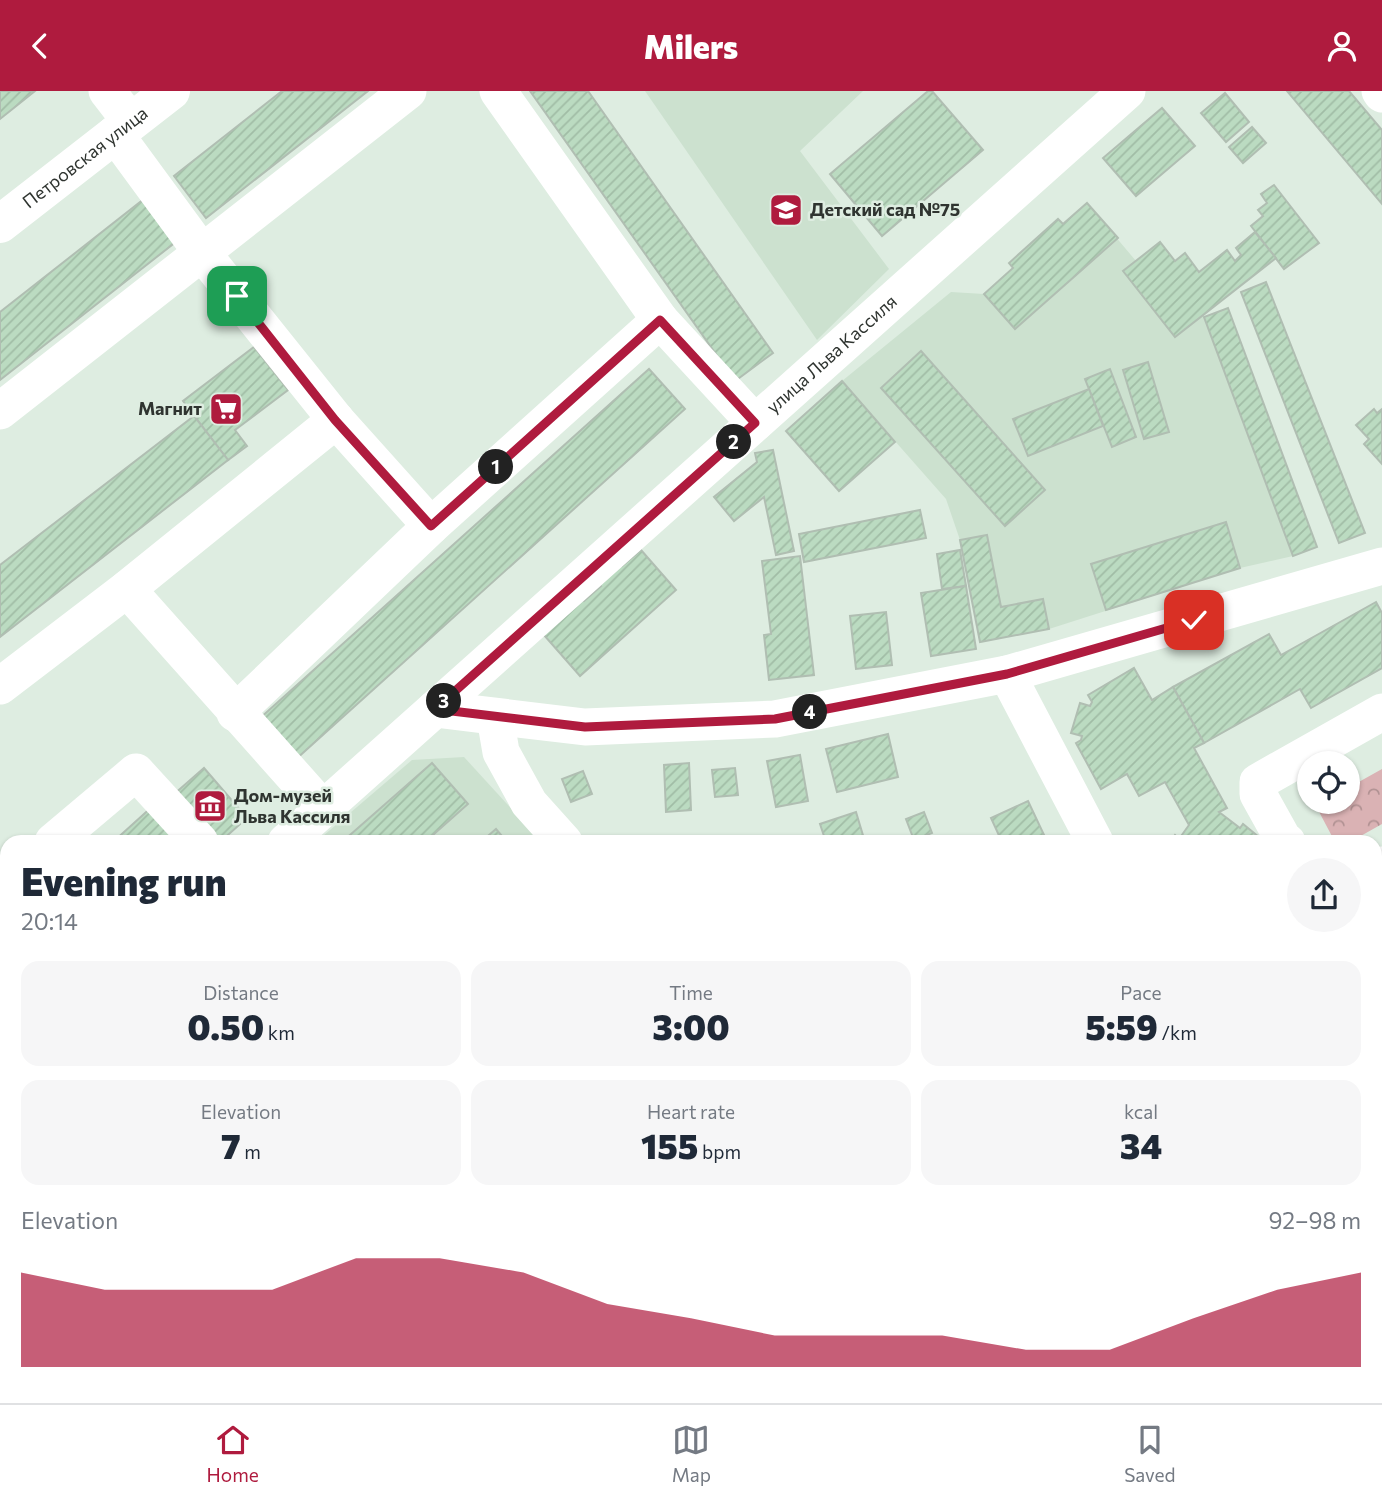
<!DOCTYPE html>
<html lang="en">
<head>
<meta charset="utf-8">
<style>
  body { margin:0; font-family:Commissioner,sans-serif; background:#f6f6f7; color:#1f2937; height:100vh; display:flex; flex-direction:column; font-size:26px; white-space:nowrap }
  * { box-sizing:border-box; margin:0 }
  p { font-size:23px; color:#747a83 }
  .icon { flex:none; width:38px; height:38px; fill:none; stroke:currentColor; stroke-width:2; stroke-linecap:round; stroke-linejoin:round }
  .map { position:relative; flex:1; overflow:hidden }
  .details { position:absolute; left:0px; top:744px; width:1382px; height:569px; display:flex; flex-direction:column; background:#fff; border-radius:21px 21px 0 0; box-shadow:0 2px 5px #0004 }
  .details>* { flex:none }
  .tools { position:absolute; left:1297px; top:660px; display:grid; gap:14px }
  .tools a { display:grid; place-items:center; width:63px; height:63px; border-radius:50%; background:#fff; box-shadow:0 2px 5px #0004; font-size:35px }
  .pin { position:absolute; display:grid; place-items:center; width:60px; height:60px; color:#fff; margin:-30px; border-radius:14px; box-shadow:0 4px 10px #0006 }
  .km { position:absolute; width:35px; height:35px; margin:-18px; border-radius:50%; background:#222; color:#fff; font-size:19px; line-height:35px; text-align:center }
  .round { display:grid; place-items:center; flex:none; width:74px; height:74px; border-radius:37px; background:#f6f6f7 }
  .head { display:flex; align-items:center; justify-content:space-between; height:119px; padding:0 21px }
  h1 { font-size:38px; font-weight:800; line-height:52px }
  .stats { display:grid; grid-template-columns:repeat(3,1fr); gap:10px; height:119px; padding:7px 21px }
  .stats div { display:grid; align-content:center; border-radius:18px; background:#f6f6f7; text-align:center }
  .stats b { font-size:35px; font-weight:800 }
  .stats small { font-size:19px; font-weight:400 }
  .stats p { font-size:19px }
  .chart { height:196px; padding:14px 21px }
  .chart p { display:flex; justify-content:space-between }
  .chart svg { width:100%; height:126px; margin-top:7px; fill:#af1b3e; opacity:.7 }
  header { display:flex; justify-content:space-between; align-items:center; height:91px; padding:0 21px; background:#af1b3e; color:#fff; font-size:32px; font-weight:800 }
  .tabs { display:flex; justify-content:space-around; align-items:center; height:98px; border-top:2px solid #e0e1e3; background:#fff; font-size:19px; color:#747a83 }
  .tabs a { display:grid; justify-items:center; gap:4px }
  .tabs .on { color:#af1b3e }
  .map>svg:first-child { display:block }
</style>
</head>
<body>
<header><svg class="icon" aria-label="back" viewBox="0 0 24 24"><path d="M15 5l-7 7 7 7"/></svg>Milers<svg class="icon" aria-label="person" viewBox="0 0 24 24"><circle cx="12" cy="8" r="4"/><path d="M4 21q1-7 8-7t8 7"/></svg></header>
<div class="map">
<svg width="1382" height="1312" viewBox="0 0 1382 1312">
  <defs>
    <pattern id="park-crowns" width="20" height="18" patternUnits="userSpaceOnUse" patternTransform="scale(1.75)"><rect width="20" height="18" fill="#dab2b4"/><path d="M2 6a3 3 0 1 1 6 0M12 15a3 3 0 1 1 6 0" fill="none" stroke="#b19293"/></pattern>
    <pattern id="building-hatch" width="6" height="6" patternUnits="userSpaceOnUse" patternTransform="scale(1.75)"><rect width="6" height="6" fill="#bbdbc1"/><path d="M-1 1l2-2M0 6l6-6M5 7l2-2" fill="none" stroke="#a1bda6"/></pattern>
  </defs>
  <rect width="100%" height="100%" fill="#deede1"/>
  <!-- built -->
  <g fill="#cce1cf">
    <polygon points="645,0 863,0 800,60 889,178 817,249"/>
    <polygon points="1087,112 1136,170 1124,179 1175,246 1203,224 1204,226 1293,465 1240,477 1049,538 980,551 960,449 946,408 842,290 951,201 984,203 1013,177 1009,172 1058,128 1063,133"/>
    <polygon points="464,666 542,751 316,751 412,669"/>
    <polygon points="265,1306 818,1306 832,1312 274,1312"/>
  </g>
  <!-- park -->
  <g fill="url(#park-crowns)">
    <polygon points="1382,678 1382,733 1350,751 1335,751 1316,715 1324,711 1348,710 1348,697"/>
    <polygon points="0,1206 7,1211 7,1306 52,1306 48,1312 0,1312"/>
  </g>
  <!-- building -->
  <g fill="url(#building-hatch)" stroke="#b0beb2" stroke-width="2">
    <polygon points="0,0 35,0 0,28"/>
    <polygon points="282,0 368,0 206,127 174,85"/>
    <polygon points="530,0 588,0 773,262 735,290"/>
    <polygon points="928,0 932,0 983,59 882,145 830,83"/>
    <polygon points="1287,0 1349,0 1382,39 1382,113"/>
    <polygon points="1225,2 1249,31 1226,51 1201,22"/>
    <polygon points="1162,17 1195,55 1136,105 1103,67"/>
    <polygon points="1252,36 1266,52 1243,72 1229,56"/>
    <polygon points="1274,94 1319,152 1284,178 1251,135 1263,125 1258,119 1267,112 1261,103"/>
    <polygon points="144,108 177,150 0,289 0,221"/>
    <polygon points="1087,112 1118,147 1015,238 984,203 1013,177 1009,172 1058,128 1063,133"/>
    <polygon points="1255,141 1276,167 1175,246 1123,180 1160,151 1175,170 1185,162 1199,181 1227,159 1235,170 1241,164 1236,157"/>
    <polygon points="1266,191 1365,442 1339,452 1241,201"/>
    <polygon points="1228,217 1317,456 1293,465 1204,226"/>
    <polygon points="254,256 288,299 235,339 247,355 228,369 183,310"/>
    <polygon points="921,260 1045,399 1005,435 881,297"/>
    <polygon points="1148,271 1169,341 1144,348 1123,279"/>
    <polygon points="649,278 685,318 295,669 259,628"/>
    <polygon points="1110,278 1136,346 1112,356 1085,288"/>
    <polygon points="842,290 895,351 839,400 786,340"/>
    <polygon points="1089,298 1103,335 1028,365 1013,328"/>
    <polygon points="1374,318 1377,322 1382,318 1382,373 1364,353 1369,348 1356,334"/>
    <polygon points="194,325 228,369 0,546 0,474"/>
    <polygon points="773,359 794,460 776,464 764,406 734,430 714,406 757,371 755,362"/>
    <polygon points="920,419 926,447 804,471 799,443"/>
    <polygon points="1226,431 1240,477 1106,519 1091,473"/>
    <polygon points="987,444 1001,516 1043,508 1049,538 980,551 960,449"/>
    <polygon points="641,459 676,499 580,585 543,543 578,502 584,510 601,495 595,487 616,468 622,475"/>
    <polygon points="960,459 966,495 942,498 937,463"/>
    <polygon points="800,465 814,584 769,589 764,544 771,543 762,470"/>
    <polygon points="966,495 976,558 931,565 921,502"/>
    <polygon points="1376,511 1382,522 1382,577 1311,617 1300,598 1204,652 1173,596 1269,543 1281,564"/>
    <polygon points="886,521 892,574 856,578 850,525"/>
    <polygon points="1134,577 1152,609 1173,596 1204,652 1194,657 1227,717 1219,721 1240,737 1243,733 1265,751 1170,751 1175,744 1179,748 1189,734 1165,691 1139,705 1127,683 1101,698 1076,652 1081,649 1082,645 1071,642 1080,612 1090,615 1092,611 1088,604"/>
    <polygon points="888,643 898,686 837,701 826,658"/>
    <polygon points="800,664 808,710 776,716 767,670"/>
    <polygon points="432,672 468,713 425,751 342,751"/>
    <polygon points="689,672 691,719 666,721 664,674"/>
    <polygon points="204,677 247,727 220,751 215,751 173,704"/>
    <polygon points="735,677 738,704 715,706 712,679"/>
    <polygon points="583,680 592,703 571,711 562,688"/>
    <polygon points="1028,710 1045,746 1035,751 1002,751 991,727"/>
    <polygon points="154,714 186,751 113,751"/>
    <polygon points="856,721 865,751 826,751 820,733"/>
    <polygon points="924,721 932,742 914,749 906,728"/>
    <polygon points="496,738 507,751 481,751"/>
    <polygon points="7,845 7,924 0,930 0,852"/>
    <polygon points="1382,878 1382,940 1376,936 1376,887"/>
    <polygon points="1382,1014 1382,1068 1376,1064 1376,1023"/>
    <polygon points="7,1047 7,1086 0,1081 0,1057"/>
    <polygon points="1382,1238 1382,1301 1367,1312 1283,1312 1292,1306 1376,1306 1376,1243"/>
    <polygon points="292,1306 368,1306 363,1312 300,1312"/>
    <polygon points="384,1306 455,1306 463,1312 379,1312"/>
    <polygon points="700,1306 755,1306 767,1312 711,1312"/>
    <polygon points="850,1306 994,1306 996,1307 994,1312 867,1312"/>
  </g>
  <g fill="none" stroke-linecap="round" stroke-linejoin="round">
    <!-- path -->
    <polyline stroke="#848e86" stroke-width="4.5" stroke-dasharray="7 3.5" stroke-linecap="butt" points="0,1304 7,1303"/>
    <!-- minor -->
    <g stroke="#fff" stroke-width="37">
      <polyline points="107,0 131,31"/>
      <polyline points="498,0 660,229"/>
      <polyline points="1380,0 1382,3"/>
      <polyline points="115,43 203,163 336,329 431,435"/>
      <polyline points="0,320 408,0"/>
      <polyline points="127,498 323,718"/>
      <polyline points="1007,583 1095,751"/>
      <polyline points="0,595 127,498 336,329"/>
      <polyline points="435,618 585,636 775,628 1007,583 1382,475"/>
      <polyline points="235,622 431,435 660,229 755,332"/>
      <polyline points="495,626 501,661 529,712 564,751"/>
      <polyline points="53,751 136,681 200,751"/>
      <path id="s1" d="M286 751 1127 0"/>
      <polyline points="1287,751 1283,748 1258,703 1258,691 1382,621"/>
      <polyline points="1376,778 1382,774"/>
      <polyline points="0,796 7,790"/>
      <polyline points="1376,819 1382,824"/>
      <polyline points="1376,973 1382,977"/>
      <polyline points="0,1006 7,1000"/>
      <polyline points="1376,1206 1382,1201"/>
      <polyline points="73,1312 78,1306"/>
      <polyline points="542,1312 545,1306"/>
    </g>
    <!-- major -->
    <g stroke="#fff" stroke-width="38">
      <path id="s2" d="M0 133 171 0"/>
      <polyline points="0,1151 7,1157"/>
      <polyline points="211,1306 220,1312"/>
    </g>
  </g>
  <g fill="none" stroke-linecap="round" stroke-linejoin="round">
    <defs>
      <polyline id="route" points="237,205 335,329 431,435 660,229 755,332 435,618 585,636 775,628 1007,583 1194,529"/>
    </defs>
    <!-- route casing -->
    <use href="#route" stroke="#fff" stroke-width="14"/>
    <!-- route -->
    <use href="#route" stroke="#af1b3e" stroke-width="9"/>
  </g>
  <!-- icons -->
  <defs>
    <symbol id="school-square" viewBox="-11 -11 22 22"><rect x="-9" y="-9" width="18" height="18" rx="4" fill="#af1b3e" stroke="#deede1"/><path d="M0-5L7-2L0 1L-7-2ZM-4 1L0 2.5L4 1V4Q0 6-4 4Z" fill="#fff"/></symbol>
    <symbol id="supermarket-square" viewBox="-11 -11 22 22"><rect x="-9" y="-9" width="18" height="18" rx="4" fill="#af1b3e" stroke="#deede1"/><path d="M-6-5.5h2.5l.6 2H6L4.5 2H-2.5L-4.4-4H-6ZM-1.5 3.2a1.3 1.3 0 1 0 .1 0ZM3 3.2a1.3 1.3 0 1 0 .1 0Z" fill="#fff"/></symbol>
    <symbol id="museum-square" viewBox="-11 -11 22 22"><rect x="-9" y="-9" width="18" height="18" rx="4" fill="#af1b3e" stroke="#deede1"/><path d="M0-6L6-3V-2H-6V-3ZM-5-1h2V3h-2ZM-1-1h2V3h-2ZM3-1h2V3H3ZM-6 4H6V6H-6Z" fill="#fff"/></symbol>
  </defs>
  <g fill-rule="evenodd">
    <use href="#school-square" x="767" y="100" width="38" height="38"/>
    <use href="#supermarket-square" x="207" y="299" width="38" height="38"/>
    <use href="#museum-square" x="191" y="696" width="38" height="38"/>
  </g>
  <g text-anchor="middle" stroke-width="5" stroke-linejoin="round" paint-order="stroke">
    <!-- street labels -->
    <g font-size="18" fill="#2f3430" stroke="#deede1">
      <text dy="6" stroke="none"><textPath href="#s2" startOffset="108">Петровская улица</textPath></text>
      <text dy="6" stroke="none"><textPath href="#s1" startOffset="732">улица Льва Кассиля</textPath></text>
    </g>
    <!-- poi labels -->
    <g font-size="18" font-weight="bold" fill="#2f3430" stroke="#deede1" text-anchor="start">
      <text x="810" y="125">Детский сад №75</text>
      <text x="202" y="324" text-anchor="end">Магнит</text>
      <text x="234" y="711">Дом-музей<tspan x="234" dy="21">Льва Кассиля</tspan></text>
    </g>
  </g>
</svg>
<div class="tools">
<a><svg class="icon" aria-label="locate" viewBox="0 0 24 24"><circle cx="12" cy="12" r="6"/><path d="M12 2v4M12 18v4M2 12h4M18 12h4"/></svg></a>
</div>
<div class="pin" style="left:237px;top:205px;background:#1e9e55"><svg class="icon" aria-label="arrive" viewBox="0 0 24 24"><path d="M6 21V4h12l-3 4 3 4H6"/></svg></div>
<div class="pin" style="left:1194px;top:529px;background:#d93025"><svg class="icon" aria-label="check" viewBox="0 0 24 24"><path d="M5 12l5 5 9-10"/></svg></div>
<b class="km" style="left:496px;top:376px">1</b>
<b class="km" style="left:734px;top:351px">2</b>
<b class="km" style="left:444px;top:610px">3</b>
<b class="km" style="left:810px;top:621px">4</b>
<section class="details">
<div class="head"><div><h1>Evening run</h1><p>20:14</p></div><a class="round"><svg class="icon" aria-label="share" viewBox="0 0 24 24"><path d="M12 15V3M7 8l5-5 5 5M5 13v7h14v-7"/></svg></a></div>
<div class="stats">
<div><p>Distance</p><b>0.50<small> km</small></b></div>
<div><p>Time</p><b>3:00</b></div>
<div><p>Pace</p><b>5:59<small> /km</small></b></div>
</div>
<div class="stats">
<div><p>Elevation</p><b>7<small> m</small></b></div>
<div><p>Heart rate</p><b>155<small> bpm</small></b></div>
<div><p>kcal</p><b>34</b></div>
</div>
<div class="chart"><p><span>Elevation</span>92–98 m</p>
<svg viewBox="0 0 160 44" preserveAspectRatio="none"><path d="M0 44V11L10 17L20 17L30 17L40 6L50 6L60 11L70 22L80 27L90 33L100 33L110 33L120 38L130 38L140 27L150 17L160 11V44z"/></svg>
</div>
</section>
</div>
<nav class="tabs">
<a class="on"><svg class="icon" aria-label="home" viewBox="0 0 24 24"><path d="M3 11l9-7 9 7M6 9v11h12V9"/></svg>Home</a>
<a><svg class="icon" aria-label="map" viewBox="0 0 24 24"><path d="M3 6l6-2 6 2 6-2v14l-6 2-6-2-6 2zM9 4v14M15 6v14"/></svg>Map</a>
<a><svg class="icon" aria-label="saved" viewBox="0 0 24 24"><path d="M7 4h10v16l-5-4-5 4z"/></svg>Saved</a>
</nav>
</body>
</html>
